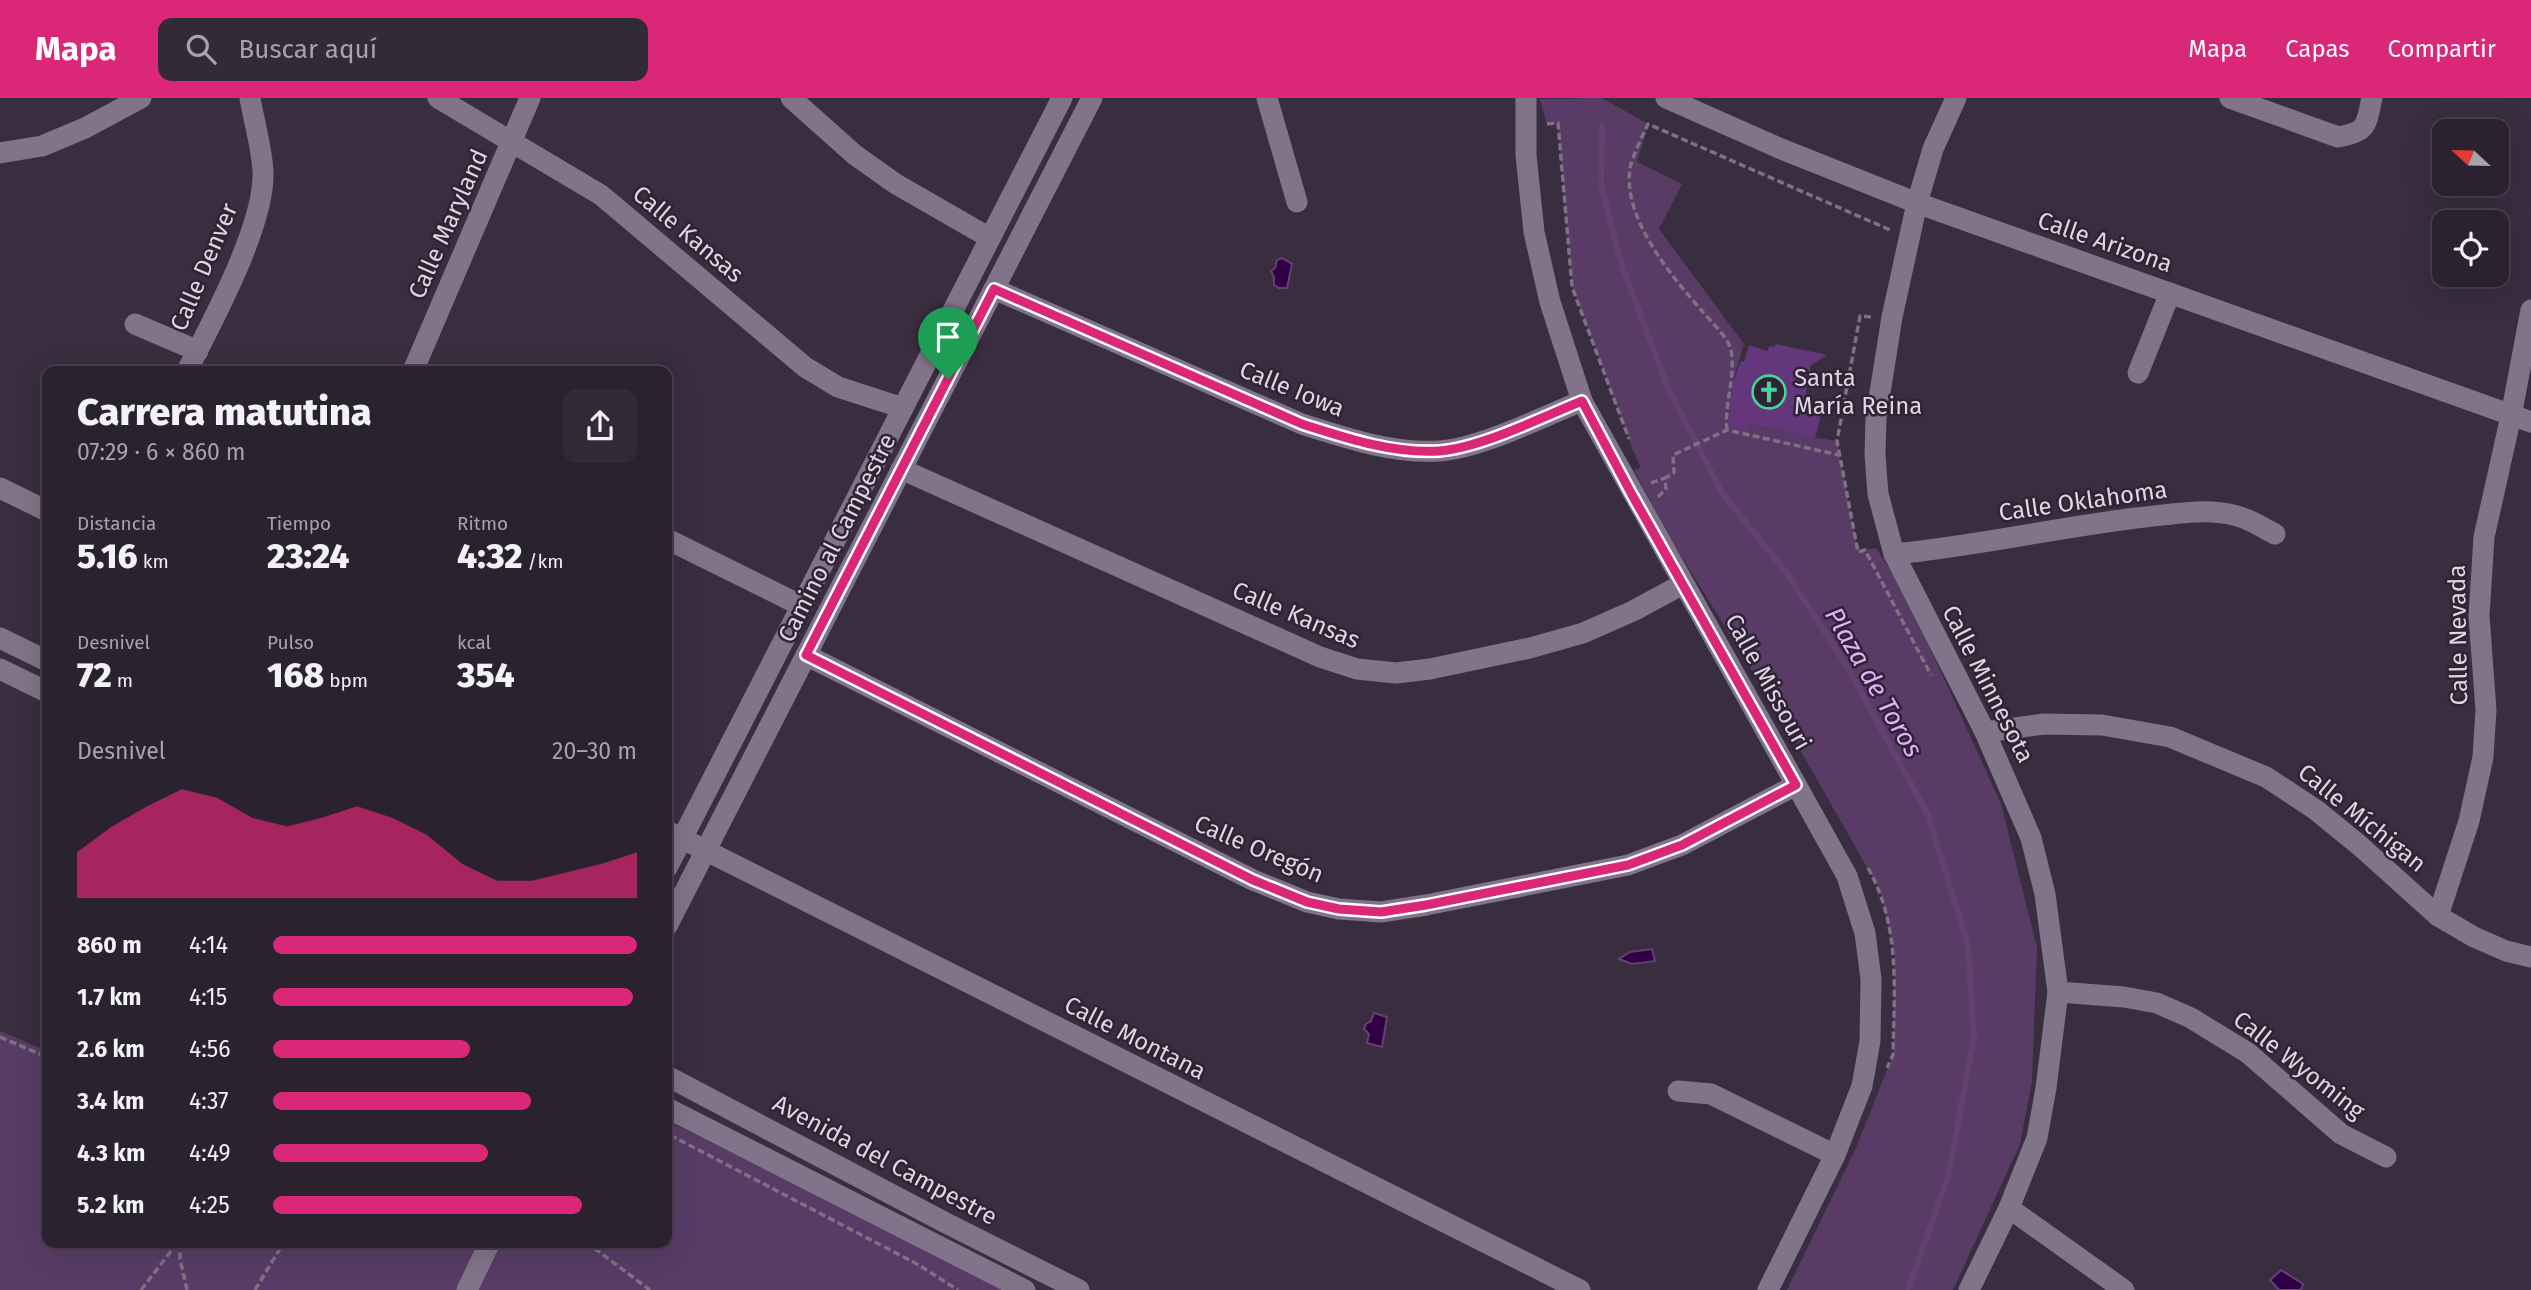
<!DOCTYPE html>
<html lang="es">
<head>
<meta charset="utf-8">
<style>
  body { margin:0; font-family:"Fira Sans",sans-serif; background:#332a38; color:#f1f3f6; height:100vh; display:flex; flex-direction:column; font-size:26px; white-space:nowrap }
  * { box-sizing:border-box; margin:0 }
  p { font-size:23px; color:#a6a4ab }
  .icon { flex:none; width:38px; height:38px; fill:none; stroke:currentColor; stroke-width:2; stroke-linecap:round; stroke-linejoin:round }
  .map { position:relative; flex:1; overflow:hidden }
  .sheet { position:absolute; left:42px; top:268px; width:630px; height:882px; display:flex; flex-direction:column; background:#2b2230; border-radius:14px; box-shadow:0 7px 28px #0002,0 0 0 2px #473f4c }
  .sheet>* { flex:none }
  .needle { width:46px; rotate:292deg }
  .controls { position:absolute; left:2432px; top:21px; display:grid; gap:14px }
  .controls a { display:grid; place-items:center; width:77px; height:77px; border-radius:14px; background:#2b2230; box-shadow:0 7px 28px #0002,0 0 0 2px #473f4c; font-size:35px }
  .pin { position:absolute; display:grid; place-items:center; width:60px; height:60px; color:#fff; margin:-72px -30px; border-radius:50% 50% 50% 0; rotate:-45deg; box-shadow:0 0 7px #0007 }
  .pin .icon { rotate:45deg }
  .round { display:grid; place-items:center; flex:none; width:74px; height:74px; border-radius:14px; background:#332a38 }
  .overview { display:flex; align-items:center; justify-content:space-between; height:119px; padding:0 35px }
  h1 { font-size:38px; font-weight:800; line-height:52px }
  .figures { display:grid; grid-template-columns:repeat(3,1fr); gap:10px; height:119px; padding:7px 35px }
  .figures div { display:grid; align-content:center }
  .figures b { font-size:35px; font-weight:800 }
  .figures small { font-size:19px; font-weight:400 }
  .figures p { font-size:19px }
  .chart { height:196px; padding:14px 35px }
  .chart p { display:flex; justify-content:space-between }
  .chart svg { width:100%; height:126px; margin-top:7px; fill:#db2777; opacity:.7 }
  ul { padding:0 35px; list-style:none; font-size:23px }
  li { display:grid; grid-template-columns:112px 84px 1fr; align-items:center; height:52px }
  li i { height:18px; border-radius:9px; background:#db2777 }
  header { display:flex; align-items:center; gap:42px; box-sizing:border-box; height:98px; padding:0 35px; background:#db2777; color:#fff }
  header strong { font-size:33px }
  nav { display:flex; gap:38px; margin-inline-start:auto; font-size:24px }
  .search { width:490px; height:63px; background:#332a38; display:flex; align-items:center; gap:18px; box-sizing:border-box; padding:0 24px; border-radius:14px; color:#a6a4ab; font-size:26px }
  .map>svg:first-child { display:block }
</style>
</head>
<body>
<header>
<strong>Mapa</strong>
<div class="search"><svg class="icon" aria-label="search" viewBox="0 0 24 24"><circle cx="10" cy="10" r="6"/><path d="M15 15l6 6"/></svg>Buscar aquí</div>
<nav><a>Mapa</a><a>Capas</a><a>Compartir</a></nav>
</header>
<div class="map">
<svg width="2531" height="1192" viewBox="0 0 2531 1192">
  <rect width="100%" height="100%" fill="#392d40"/>
  <!-- green -->
  <g fill="#583c66">
    <polygon points="1602,0 1648,26 1637,64 1682,86 1659,131 1744,246 1732,287 1728,328 1747,327 1787,332 1790,336 1837,343 1858,453 1876,450 1905,495 2001,706 2037,850 2032,983 2020,1046 1953,1192 1787,1192 1856,1050 1893,957 1895,859 1880,792 1795,643 1666,433 1634,372 1641,370 1632,350 1572,189 1558,26 1547,27 1540,1"/>
    <polygon points="0,933 47,953 47,1144 667,1144 667,1023 1012,1192 0,1192"/>
  </g>
  <!-- water -->
  <g fill="#310044" stroke="#654073" stroke-width="2">
    <polygon points="1282,160 1292,166 1287,190 1279,190 1274,187 1274,179 1271,173 1275,170 1277,162"/>
    <polygon points="1652,851 1655,863 1632,866 1619,861 1630,854"/>
    <polygon points="1374,915 1387,919 1382,949 1367,945 1369,936 1364,931 1366,926 1371,923"/>
    <polygon points="2281,1172 2303,1186 2301,1192 2279,1192 2270,1182"/>
  </g>
  <g fill="none" stroke-linecap="round" stroke-linejoin="round">
    <!-- stream -->
    <polyline stroke="#654073" stroke-width="6" points="1602,27 1601,87 1622,168 1668,290 1722,395 1786,474 1845,565 1928,717 1968,847 1974,940 1948,1079 1908,1192"/>
  </g>
  <!-- building -->
  <polygon fill="#64367b" points="1776,246 1827,257 1811,267 1805,301 1824,305 1815,340 1790,336 1787,332 1747,327 1746,333 1728,328 1732,287 1741,263 1744,264 1749,247 1767,253 1769,248 1774,249"/>
  <g fill="none" stroke-linecap="round" stroke-linejoin="round">
    <!-- path -->
    <g stroke="#7c7282" stroke-width="3.5" stroke-dasharray="7 3.5" stroke-linecap="butt">
      <polyline points="1547,26 1558,25 1572,189 1629,341"/>
      <polyline points="1871,219 1860,218 1837,343 1858,454 1865,452 1931,577"/>
      <path d="M1727 332C1724 305 1736 279 1731 252 1728 239 1711 224 1703 214 1672 179 1622 120 1630 70 1633 56 1642 40 1648 26L1888 131 1889 133"/>
      <polyline points="1651,385 1665,380"/>
      <polyline points="1658,399 1666,391 1665,380 1674,375 1673,357 1727,332 1839,357"/>
      <path d="M1868 770C1901 829 1894 891 1893 957L1887 970"/>
      <polyline points="0,939 47,959"/>
      <polyline points="670,1037 917,1166 958,1192"/>
      <polyline points="180,1144 180,1161 187,1192"/>
      <polyline points="586,1144 650,1192"/>
      <polyline points="141,1192 178,1144"/>
      <polyline points="255,1192 284,1144"/>
    </g>
    <!-- minor -->
    <g stroke="#817389" stroke-width="21">
      <polyline points="438,0 601,97 805,269 838,289 903,310"/>
      <polyline points="791,0 855,57 896,86 990,140"/>
      <polyline points="1267,0 1297,104"/>
      <polyline points="1526,0 1526,57 1534,134 1550,204 1582,303 1847,778 1865,835 1871,881 1870,943 1862,988 1835,1057 1768,1192"/>
      <polyline points="1666,0 1779,50 1917,105 2531,324"/>
      <polyline points="1956,0 1933,51 1917,105 1892,219 1876,320 1875,357 1878,396 1894,456 1985,634 2031,740 2045,796 2058,894 2046,990 2037,1040 2009,1110 1969,1192"/>
      <path d="M2230 0 2338 39C2368 34 2366 27 2372 0"/>
      <polyline points="0,55 42,48 85,30 141,0"/>
      <path d="M994 191 1302 326C1346 340 1393 356 1439 353 1481 350 1542 319 1582 303"/>
      <polyline points="135,226 198,253"/>
      <path d="M187 273C212 224 265 127 263 74 262 50 254 24 250 0"/>
      <polyline points="413,273 530,0"/>
      <polyline points="2138,275 2170,195"/>
      <polyline points="901,371 1320,559 1357,571 1396,575 1430,571 1530,550 1583,535 1633,513 1683,486"/>
      <polyline points="0,390 47,413"/>
      <polyline points="667,441 802,508"/>
      <path d="M1894 456C1975 448 2055 430 2136 420 2168 417 2205 409 2237 418 2250 421 2263 430 2275 436"/>
      <polyline points="0,540 47,563"/>
      <polyline points="806,557 1253,782 1307,804 1339,811 1381,814 1426,807 1628,767 1682,747 1796,687"/>
      <polyline points="0,571 47,594"/>
      <polyline points="1985,634 2044,626 2102,627 2170,639 2266,679 2316,712 2359,747 2438,818 2474,839 2506,853 2531,859"/>
      <polyline points="667,733 1580,1192"/>
      <polyline points="667,770 1062,0"/>
      <polyline points="2438,818 2469,723 2483,659 2486,612 2479,518 2484,439 2511,318 2531,212"/>
      <polyline points="667,828 1092,0"/>
      <polyline points="2058,894 2124,899 2157,905 2191,920 2248,955 2341,1036 2386,1059"/>
      <polyline points="667,978 946,1125 1079,1192"/>
      <polyline points="1678,993 1711,996 1835,1057"/>
      <polyline points="667,1010 1025,1192"/>
      <polyline points="2009,1110 2124,1192"/>
      <polyline points="467,1192 490,1144"/>
    </g>
  </g>
  <g fill="none" stroke-linecap="round" stroke-linejoin="round">
    <defs>
      <path id="route" d="M994 191 1302 326C1346 340 1393 356 1439 353 1481 350 1542 319 1582 303L1631 395 1796 687 1682 747 1628 767 1426 807 1381 814 1339 811 1307 804 1253 782 806 557Z"/>
    </defs>
    <!-- route casing -->
    <use href="#route" stroke="#fff" stroke-width="14"/>
    <!-- route -->
    <use href="#route" stroke="#db2777" stroke-width="9"/>
  </g>
  <!-- icons -->
  <defs>
    <symbol id="church-ring" viewBox="-11 -11 22 22"><circle r="9.5" fill="#2f2335" stroke="#48d49d" stroke-width="1.5"/><path d="M-1.2-6h2.4v3.5h3.3v2.4h-3.3V6h-2.4V-.1h-3.3v-2.4h3.3Z" fill="#48d49d"/></symbol>
  </defs>
  <g fill-rule="evenodd">
    <use href="#church-ring" x="1750" y="275" width="38" height="38"/>
  </g>
  <g text-anchor="middle" stroke-width="5" stroke-linejoin="round" paint-order="stroke">
    <!-- street labels -->
    <g font-size="24" fill="#ded6e2" stroke="#2f2335">
      <text transform="translate(448 126) rotate(-66)" y="8">Calle Maryland</text>
      <text transform="translate(688 136) rotate(40)" y="8">Calle Kansas</text>
      <text transform="translate(2105 144) rotate(19)" y="8">Calle Arizona</text>
      <text transform="translate(204 169) rotate(-67)" y="8">Calle Denver</text>
      <text transform="translate(1292 291) rotate(22)" y="8">Calle Iowa</text>
      <text transform="translate(2083 403) rotate(-8)" y="8">Calle Oklahoma</text>
      <text transform="translate(837 440) rotate(-63)" y="8">Camino al Campestre</text>
      <text transform="translate(1296 517) rotate(23)" y="8">Calle Kansas</text>
      <text transform="translate(2458 537) rotate(-91)" y="8">Calle Nevada</text>
      <text transform="translate(1768 584) rotate(61)" y="8">Calle Missouri</text>
      <text transform="translate(1988 586) rotate(63)" y="8">Calle Minnesota</text>
      <text transform="translate(2362 720) rotate(39)" y="8">Calle Míchigan</text>
      <text transform="translate(1259 751) rotate(23)" y="8">Calle Oregón</text>
      <text transform="translate(1135 940) rotate(27)" y="8">Calle Montana</text>
      <text transform="translate(2299 967) rotate(38)" y="8">Calle Wyoming</text>
      <text transform="translate(885 1062) rotate(28)" y="8">Avenida del Campestre</text>
    </g>
    <!-- poi labels -->
    <g font-size="24" fill="#ded6e2" stroke="#2f2335" text-anchor="start">
      <text x="1794" y="288">Santa<tspan x="1794" dy="28">María Reina</tspan></text>
    </g>
    <!-- water labels -->
    <g font-size="26" font-style="italic" fill="#e3b0fe" stroke="#2f2335">
      <text transform="translate(1874 584) rotate(60)" y="9">Plaza de Toros</text>
    </g>
  </g>
</svg>
<div class="controls">
<a><svg class="needle" viewBox="-14 -14 28 28"><path d="M0-13l5 13h-10z" fill="#e53935"/><path d="M0 13l5-13h-10z" fill="#a6a4ab"/></svg></a>
<a><svg class="icon" aria-label="locate" viewBox="0 0 24 24"><circle cx="12" cy="12" r="6"/><path d="M12 2v4M12 18v4M2 12h4M18 12h4"/></svg></a>
</div>
<div class="pin" style="left:948px;top:281px;background:#1e9e55"><svg class="icon" aria-label="arrive" viewBox="0 0 24 24"><path d="M6 21V4h12l-3 4 3 4H6"/></svg></div>
<section class="sheet">
<div class="overview"><div><h1>Carrera matutina</h1><p>07:29 · 6 × 860 m</p></div><a class="round"><svg class="icon" aria-label="share" viewBox="0 0 24 24"><path d="M12 15V3M7 8l5-5 5 5M5 13v7h14v-7"/></svg></a></div>
<div class="figures">
<div><p>Distancia</p><b>5.16<small> km</small></b></div>
<div><p>Tiempo</p><b>23:24</b></div>
<div><p>Ritmo</p><b>4:32<small> /km</small></b></div>
</div>
<div class="figures">
<div><p>Desnivel</p><b>72<small> m</small></b></div>
<div><p>Pulso</p><b>168<small> bpm</small></b></div>
<div><p>kcal</p><b>354</b></div>
</div>
<div class="chart"><p><span>Desnivel</span>20–30 m</p>
<svg viewBox="0 0 160 44" preserveAspectRatio="none"><path d="M0 44V28L10 19L20 12L30 6L40 9L50 16L60 19L70 16L80 12L90 16L100 22L110 32L120 38L130 38L140 35L150 32L160 28V44z"/></svg>
</div>
<ul>
<li><b>860 m</b>4:14<i style="width:100%"></i></li>
<li><b>1.7 km</b>4:15<i style="width:99%"></i></li>
<li><b>2.6 km</b>4:56<i style="width:54%"></i></li>
<li><b>3.4 km</b>4:37<i style="width:71%"></i></li>
<li><b>4.3 km</b>4:49<i style="width:59%"></i></li>
<li><b>5.2 km</b>4:25<i style="width:85%"></i></li>
</ul>
</section>
</div>
</body>
</html>
